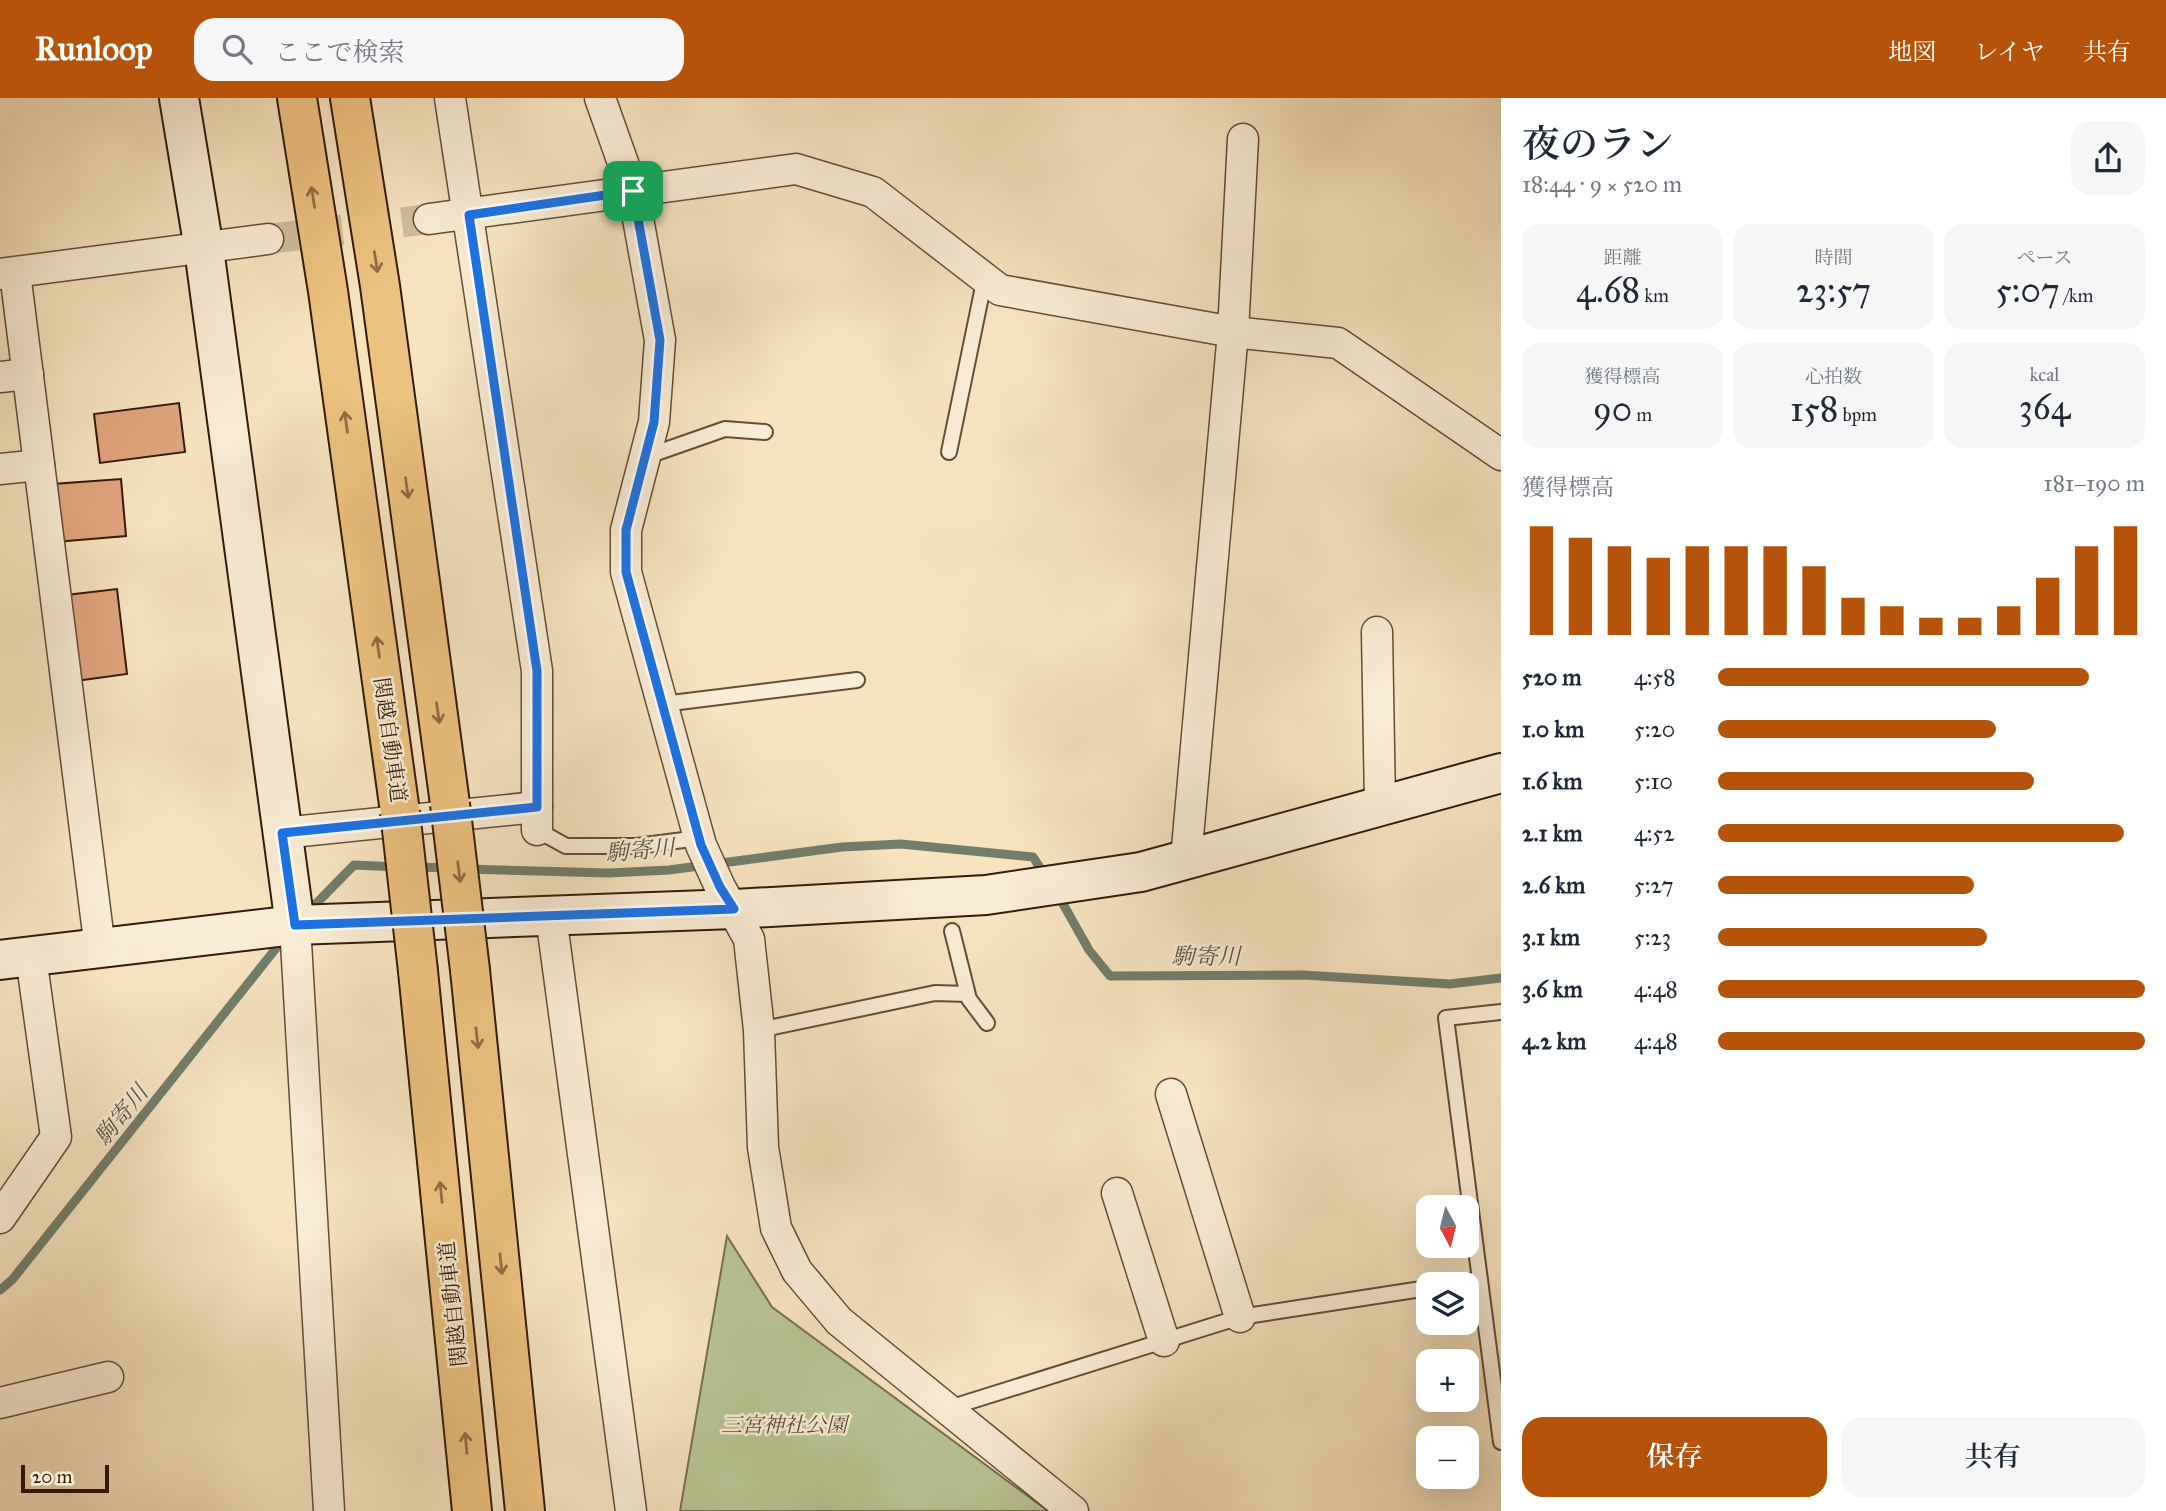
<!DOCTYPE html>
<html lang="ja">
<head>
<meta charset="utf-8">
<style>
  body { margin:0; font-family:"IM FELL Great Primer","Noto Serif JP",serif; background:#f6f6f7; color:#1f2937; height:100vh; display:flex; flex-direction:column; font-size:26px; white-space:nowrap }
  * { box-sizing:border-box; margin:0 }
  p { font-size:23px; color:#747a83 }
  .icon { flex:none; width:38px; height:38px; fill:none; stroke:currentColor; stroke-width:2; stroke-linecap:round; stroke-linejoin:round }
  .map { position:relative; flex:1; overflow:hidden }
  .drawer { display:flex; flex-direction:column; background:#fff; width:665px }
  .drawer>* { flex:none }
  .needle { width:46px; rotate:173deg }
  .controls { position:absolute; left:1416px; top:1097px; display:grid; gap:14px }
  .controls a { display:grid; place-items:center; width:63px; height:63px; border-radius:14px; background:#fff; box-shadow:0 7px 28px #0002; font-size:35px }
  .scale { position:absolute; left:21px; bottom:18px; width:88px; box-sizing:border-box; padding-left:7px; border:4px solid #331a09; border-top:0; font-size:19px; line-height:24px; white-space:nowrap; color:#331a09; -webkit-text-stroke:5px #faedd5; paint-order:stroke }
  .pin { position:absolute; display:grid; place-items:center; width:60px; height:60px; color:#fff; margin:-30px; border-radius:14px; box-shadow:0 4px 10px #0006 }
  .round { display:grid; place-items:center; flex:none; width:74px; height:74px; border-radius:21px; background:#f6f6f7 }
  .head { display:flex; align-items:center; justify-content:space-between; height:119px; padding:0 21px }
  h1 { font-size:38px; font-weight:600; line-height:52px }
  .stats { display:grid; grid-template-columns:repeat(3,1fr); gap:10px; height:119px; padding:7px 21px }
  .stats div { display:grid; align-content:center; border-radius:18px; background:#f6f6f7; text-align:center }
  .stats b { font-size:35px; font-weight:600 }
  .stats small { font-size:19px; font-weight:400 }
  .stats p { font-size:19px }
  .chart { height:196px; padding:14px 21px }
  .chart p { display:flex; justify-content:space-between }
  .chart svg { width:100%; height:126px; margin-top:7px; stroke:#b45309; stroke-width:6 }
  .button { display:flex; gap:14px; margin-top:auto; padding:14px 21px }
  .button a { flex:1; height:80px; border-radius:21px; background:#b45309; color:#fff; font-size:28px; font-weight:600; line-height:80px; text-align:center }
  .button a+a { background:#f6f6f7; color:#1f2937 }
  ul { padding:0 21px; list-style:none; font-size:23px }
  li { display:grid; grid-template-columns:112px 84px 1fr; align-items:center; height:52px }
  li i { height:18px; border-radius:9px; background:#b45309 }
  header { display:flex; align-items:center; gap:42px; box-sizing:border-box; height:98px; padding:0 35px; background:#b45309; color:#fff }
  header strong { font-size:33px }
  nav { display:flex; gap:38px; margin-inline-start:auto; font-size:24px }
  .search { width:490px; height:63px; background:#f6f6f7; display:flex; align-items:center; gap:18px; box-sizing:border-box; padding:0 24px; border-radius:21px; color:#747a83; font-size:26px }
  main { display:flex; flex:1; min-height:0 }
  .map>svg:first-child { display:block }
</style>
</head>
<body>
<header>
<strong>Runloop</strong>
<div class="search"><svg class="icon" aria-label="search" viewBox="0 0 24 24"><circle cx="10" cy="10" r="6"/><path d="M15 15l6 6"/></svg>ここで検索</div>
<nav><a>地図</a><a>レイヤ</a><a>共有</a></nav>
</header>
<main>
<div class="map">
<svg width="1501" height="1413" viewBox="0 0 1501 1413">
  <rect width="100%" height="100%" fill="#f7e4bf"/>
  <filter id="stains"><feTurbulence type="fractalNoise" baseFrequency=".00286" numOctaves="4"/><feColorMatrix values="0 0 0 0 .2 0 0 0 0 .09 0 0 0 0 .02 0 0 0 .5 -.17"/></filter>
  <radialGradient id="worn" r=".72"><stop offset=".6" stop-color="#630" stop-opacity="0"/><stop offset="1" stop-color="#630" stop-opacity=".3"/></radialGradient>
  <!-- green -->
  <polygon fill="#bac594" stroke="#76704e" stroke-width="2" points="727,1138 772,1209 1048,1413 680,1413"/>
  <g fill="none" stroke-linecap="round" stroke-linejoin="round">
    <!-- stream -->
    <g stroke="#737d6a" stroke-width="9">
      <polyline points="416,769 451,770"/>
      <polyline points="468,771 609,775 669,772 842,749 901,746 1033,759 1046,779"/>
      <polyline points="1058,797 1089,852 1110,878 1303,877 1450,886 1501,880"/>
      <polyline points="306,816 354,767 398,769"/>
      <polyline points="0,1192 12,1182 285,839"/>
    </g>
  </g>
  <!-- building -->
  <g fill="#e0a57d" stroke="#331a09" stroke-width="2">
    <polygon points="179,305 185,354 100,365 94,316"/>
    <polygon points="121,381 126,438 44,445 39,387"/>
    <polygon points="117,491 127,576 68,584 58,498"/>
  </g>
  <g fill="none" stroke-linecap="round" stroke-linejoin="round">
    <!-- street-tunnel -->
    <polyline stroke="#d0bc9b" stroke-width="30" stroke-dasharray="30 15" stroke-linecap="butt" points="268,141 429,121"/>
    <defs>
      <g id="lane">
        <polyline points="949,354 985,179"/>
        <polyline points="645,359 725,331 765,334"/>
        <polyline points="663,606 857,582"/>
        <polyline points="537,732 566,748 637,748 699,740"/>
        <polyline points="952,833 969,901 987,925"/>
        <polyline points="1501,914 1446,920 1501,1344"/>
        <polyline points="759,932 935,895 967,896"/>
        <polyline points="1451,1186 1480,1182"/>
        <polyline points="949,1310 1240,1219 1428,1190"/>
      </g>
      <g id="street">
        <polyline points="450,0 537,573 537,732"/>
        <polyline points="600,0 633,93 660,242 654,324 626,432 626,474 701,747 720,789 749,841 759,932 763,1049 776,1130 797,1173 839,1223 1073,1413"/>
        <polyline points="429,121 796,71 873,94 1000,192 1233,234 1338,245 1501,357"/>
        <polyline points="15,175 100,851"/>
        <polyline points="0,176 268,141"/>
        <polyline points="0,279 28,276"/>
        <polyline points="0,371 39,367"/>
        <polyline points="1377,534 1380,707"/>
        <polyline points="282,735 537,709"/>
        <polyline points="1186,761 1233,234 1243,41"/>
        <polyline points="551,818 631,1413"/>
        <polyline points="295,827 329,1413"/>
        <polyline points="1171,996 1240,1219"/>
        <polyline points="1117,1095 1164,1243"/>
        <polyline points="0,1120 56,1039 31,859"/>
        <polyline points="0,1305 108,1279"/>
      </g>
      <g id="secondary">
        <polyline points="179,0 204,151 295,827"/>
        <polyline points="0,862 295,827 734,811 986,797 1141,774 1501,675"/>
      </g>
      <g id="highway">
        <polyline points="297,0 328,193 400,714"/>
        <polyline points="350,0 380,188 450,706"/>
        <polyline points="470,872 525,1413"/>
        <polyline points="418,873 472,1413"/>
      </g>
    </defs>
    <!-- lane casing -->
    <use href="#lane" stroke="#644c36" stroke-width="18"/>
    <!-- street casing -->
    <use href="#street" stroke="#644c36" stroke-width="33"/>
    <!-- secondary casing -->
    <use href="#secondary" stroke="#331a09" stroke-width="42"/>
    <!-- highway casing -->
    <use href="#highway" stroke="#331a09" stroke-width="42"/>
    <!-- lane -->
    <use href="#lane" stroke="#faedd5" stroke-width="14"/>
    <!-- street -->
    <use href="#street" stroke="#faedd5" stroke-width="30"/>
    <!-- secondary -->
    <use href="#secondary" stroke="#faedd5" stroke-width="38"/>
    <!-- highway -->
    <use href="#highway" stroke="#ecc280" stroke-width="38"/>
    <defs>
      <g id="highway-bridge">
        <polyline points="450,706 470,872"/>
        <polyline points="400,714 418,873"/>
      </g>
    </defs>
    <!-- highway-bridge casing -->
    <use href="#highway-bridge" stroke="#331a09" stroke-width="42" stroke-linecap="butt"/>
    <!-- highway-bridge -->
    <use href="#highway-bridge" stroke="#ecc280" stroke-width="38"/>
  </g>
  <!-- one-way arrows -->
  <defs><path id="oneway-shaft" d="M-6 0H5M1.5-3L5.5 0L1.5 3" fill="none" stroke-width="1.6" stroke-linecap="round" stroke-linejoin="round" transform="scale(1.75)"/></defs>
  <g stroke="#906e44">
    <use href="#oneway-shaft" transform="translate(313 99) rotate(-99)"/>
    <use href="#oneway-shaft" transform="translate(376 164) rotate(81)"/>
    <use href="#oneway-shaft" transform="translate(346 324) rotate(-98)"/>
    <use href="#oneway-shaft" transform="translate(407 390) rotate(82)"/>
    <use href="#oneway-shaft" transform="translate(378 549) rotate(-98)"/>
    <use href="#oneway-shaft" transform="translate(438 615) rotate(82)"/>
    <use href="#oneway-shaft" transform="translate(459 774) rotate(83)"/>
    <use href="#oneway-shaft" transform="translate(477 940) rotate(84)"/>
    <use href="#oneway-shaft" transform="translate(441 1094) rotate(-96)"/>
    <use href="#oneway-shaft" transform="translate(501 1166) rotate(84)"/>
    <use href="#oneway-shaft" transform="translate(466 1345) rotate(-95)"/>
  </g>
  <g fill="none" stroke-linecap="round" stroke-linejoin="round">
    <defs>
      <polygon id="route" points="633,93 660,242 654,324 626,432 626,474 701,747 720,789 734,811 295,827 282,735 537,709 537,573 469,117"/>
    </defs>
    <!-- route casing -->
    <use href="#route" stroke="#fff" stroke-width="14"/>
    <!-- route -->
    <use href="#route" stroke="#1a73e8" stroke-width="9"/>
  </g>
  <g text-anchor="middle" stroke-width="5" stroke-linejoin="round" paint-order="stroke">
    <!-- street labels -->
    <g font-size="21" fill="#331a09" stroke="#faedd5">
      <text transform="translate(390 642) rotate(82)" y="7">関越自動車道</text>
      <text transform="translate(453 1206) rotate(-96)" y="7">関越自動車道</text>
    </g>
    <!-- park labels -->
    <g font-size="21" font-style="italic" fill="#5c4d33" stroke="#faedd5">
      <text x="784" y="1334">三宮神社公園</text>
    </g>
    <!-- water labels -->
    <g font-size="23" font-style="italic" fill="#585442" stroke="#faedd5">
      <text transform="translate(640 752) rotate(-5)" y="8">駒寄川</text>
      <text x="1206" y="866">駒寄川</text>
      <text transform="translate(121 1017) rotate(-51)" y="8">駒寄川</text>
    </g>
  </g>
  <rect width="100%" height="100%" filter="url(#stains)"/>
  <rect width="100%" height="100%" fill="url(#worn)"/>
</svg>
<div class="controls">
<a><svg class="needle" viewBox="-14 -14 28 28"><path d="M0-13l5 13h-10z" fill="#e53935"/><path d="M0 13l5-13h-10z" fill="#747a83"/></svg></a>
<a><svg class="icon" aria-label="layers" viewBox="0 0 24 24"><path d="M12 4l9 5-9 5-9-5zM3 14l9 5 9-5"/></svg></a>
<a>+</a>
<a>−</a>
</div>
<div class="scale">20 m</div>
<div class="pin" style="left:633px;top:93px;background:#1e9e55"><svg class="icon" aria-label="arrive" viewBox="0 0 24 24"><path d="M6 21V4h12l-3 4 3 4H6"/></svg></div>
</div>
<section class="drawer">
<div class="head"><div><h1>夜のラン</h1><p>18:44 · 9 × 520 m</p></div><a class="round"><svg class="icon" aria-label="share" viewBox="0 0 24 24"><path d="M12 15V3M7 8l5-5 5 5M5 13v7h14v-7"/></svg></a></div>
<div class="stats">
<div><p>距離</p><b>4.68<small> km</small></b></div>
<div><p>時間</p><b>23:57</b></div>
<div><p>ペース</p><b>5:07<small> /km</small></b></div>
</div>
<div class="stats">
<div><p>獲得標高</p><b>90<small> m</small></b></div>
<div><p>心拍数</p><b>158<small> bpm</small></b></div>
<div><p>kcal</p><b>364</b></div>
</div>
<div class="chart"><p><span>獲得標高</span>181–190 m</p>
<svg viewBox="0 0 160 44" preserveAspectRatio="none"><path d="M5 44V6M15 44V10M25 44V13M35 44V17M45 44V13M55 44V13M65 44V13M75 44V20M85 44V31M95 44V34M105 44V38M115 44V38M125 44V34M135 44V24M145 44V13M155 44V6"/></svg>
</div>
<ul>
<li><b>520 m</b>4:58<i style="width:87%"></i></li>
<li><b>1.0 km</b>5:20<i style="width:65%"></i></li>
<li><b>1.6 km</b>5:10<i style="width:74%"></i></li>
<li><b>2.1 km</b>4:52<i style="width:95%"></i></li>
<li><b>2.6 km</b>5:27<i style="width:60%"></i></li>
<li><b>3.1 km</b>5:23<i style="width:63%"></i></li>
<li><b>3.6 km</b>4:48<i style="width:100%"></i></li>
<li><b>4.2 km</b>4:48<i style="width:100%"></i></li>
</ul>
<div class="button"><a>保存</a><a>共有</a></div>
</section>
</main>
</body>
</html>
